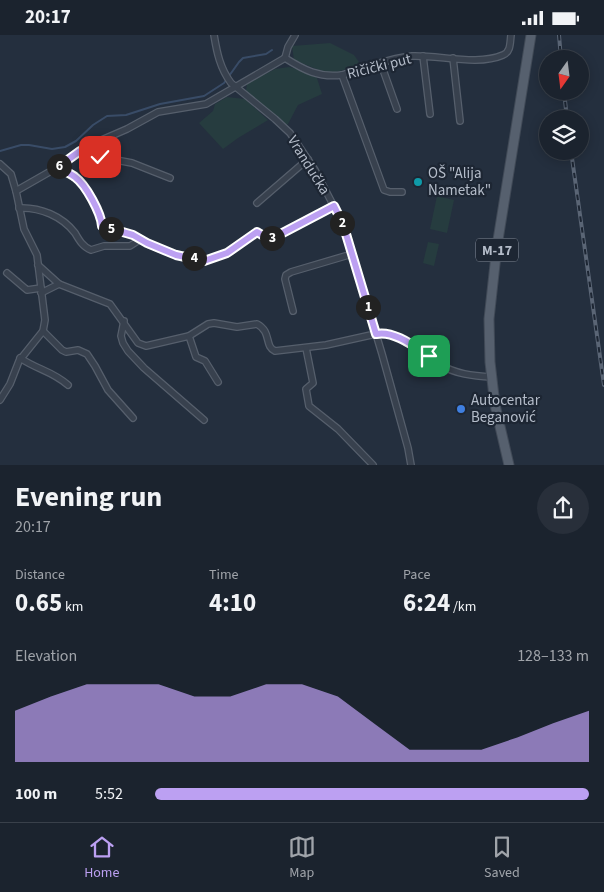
<!DOCTYPE html>
<html lang="en">
<head>
<meta charset="utf-8">
<style>
  body { margin:0; font-family:"Source Sans 3",sans-serif; background:#282f3a; color:#f1f3f6; height:100vh; display:flex; flex-direction:column; font-size:19px; white-space:nowrap }
  * { box-sizing:border-box; margin:0 }
  p { font-size:16px; color:#a0a4aa }
  .icon { flex:none; width:28px; height:28px; fill:none; stroke:currentColor; stroke-width:2; stroke-linecap:round; stroke-linejoin:round }
  .map { position:relative; height:430px; overflow:hidden }
  .details { display:flex; flex-direction:column; background:#1b232e; flex:1 }
  .details>* { flex:none }
  .needle { width:32px; rotate:194deg }
  .controls { position:absolute; left:539px; top:15px; display:grid; gap:10px }
  .controls a { display:grid; place-items:center; width:50px; height:50px; border-radius:50%; background:#1b232e; box-shadow:0 2px 12px #0003,0 0 0 1px #39404a; font-size:25px }
  .pin { position:absolute; display:grid; place-items:center; width:42px; height:42px; color:#fff; margin:-21px; border-radius:10px; box-shadow:0 2px 8px #0006 }
  .km { position:absolute; width:25px; height:25px; margin:-12px; border-radius:50%; background:#222; color:#fff; font-size:14px; line-height:25px; text-align:center }
  .round { display:grid; place-items:center; flex:none; width:52px; height:52px; border-radius:26px; background:#282f3a }
  .overview { display:flex; align-items:center; justify-content:space-between; height:85px; padding:0 15px }
  h1 { font-size:28px; font-weight:700; line-height:38px }
  .metrics { display:grid; grid-template-columns:repeat(3,1fr); gap:8px; height:85px; padding:5px 15px }
  .metrics div { display:grid; align-content:center }
  .metrics b { font-size:25px; font-weight:700 }
  .metrics small { font-size:14px; font-weight:400 }
  .metrics p { font-size:14px }
  .chart { height:140px; padding:10px 15px }
  .chart p { display:flex; justify-content:space-between }
  .chart svg { width:100%; height:90px; margin-top:5px; fill:#bca0f2; opacity:.7 }
  ul { padding:0 15px; list-style:none; font-size:16px }
  li { display:grid; grid-template-columns:80px 60px 1fr; align-items:center; height:38px }
  li i { height:12px; border-radius:6px; background:#bca0f2 }
  .status { display:flex; justify-content:space-between; align-items:center; height:35px; padding:0 25px; background:#1b232e; direction:ltr }
  .status svg { height:14px; fill:currentColor }
  .dock { display:flex; justify-content:space-around; align-items:center; height:70px; border-top:1px solid #39404a; background:#1b232e; font-size:14px; color:#a0a4aa }
  .dock a { display:grid; justify-items:center; gap:2px }
  .dock .current { color:#bca0f2 }
  .map>svg:first-child { display:block }
</style>
</head>
<body>
<div class="status"><b>20:17</b><svg viewBox="0 0 49 12"><path d="M0 12V9h3v3zM5 12V6h3v6zM10 12V3h3v9zM15 12V0h3v12zM26 1h20v11H26zM47 4h2v5h-2z"/></svg></div>
<div class="map">
<svg width="604" height="430" viewBox="0 0 604 430">
  <rect width="100%" height="100%" fill="#242f3e"/>
  <!-- green -->
  <g fill="#263c3f">
    <polygon points="330,8 354,20 361,30 329,39 294,25 292,11"/>
    <polygon points="289,32 305,36 317,43 322,59 298,70 288,89 286,90 246,56 247,49 275,34"/>
    <polygon points="227,62 245,64 268,85 238,103 223,114 199,88 213,76 215,69"/>
    <polygon points="437,161 454,165 447,198 430,194"/>
    <polygon points="428,207 439,209 434,231 423,228"/>
  </g>
  <g fill="none" stroke-linecap="round" stroke-linejoin="round">
    <!-- stream -->
    <polyline stroke="#394c67" stroke-width="2" points="0,116 21,110 29,110 52,114 65,112 76,106 93,90 107,81 126,80 160,69 204,61 224,48 239,27 243,23 266,19 272,15"/>
    <defs>
      <g id="minor">
        <path d="M214 0C217 18 220 33 231 48L275 84 290 98 315 135 343 189 382 319 408 413 411 430"/>
        <polyline points="423,21 430,79"/>
        <path d="M285 23C304 35 319 43 342 40 360 34 394 22 412 21 440 20 478 31 503 20 511 17 510 7 511 0"/>
        <polyline points="285,23 288,12 295,0"/>
        <polyline points="453,23 460,86"/>
        <polyline points="381,29 397,74"/>
        <polyline points="342,40 384,155 390,157 402,157"/>
        <polyline points="80,116 100,122 132,128 170,143"/>
        <polyline points="0,129 11,139 16,156"/>
        <path d="M58 132C63 136 70 138 75 142 85 150 101 178 102 191L104 193 133 200 147 209 176 220 204 226 227 218 257 197 267 203H273L334 171"/>
        <polyline points="257,168 308,124"/>
        <path d="M19 173C40 172 62 181 75 198 79 205 83 212 91 215L104 211H130L141 204"/>
        <path d="M38 230 59 249 110 269 138 308 146 311 189 301 208 289 214 288 237 292 257 289C272 297 264 311 275 316L326 310 380 298C403 300 420 317 439 329 455 339 473 341 492 342"/>
        <polyline points="7,238 27,255 41,253"/>
        <polyline points="41,258 59,249"/>
        <polyline points="293,276 285,244 286,240 291,237 352,219"/>
        <polyline points="124,286 121,301 123,308 128,316 144,333 204,385"/>
        <polyline points="43,296 62,315 66,317 78,315 87,319 95,331 108,355 133,383"/>
        <polyline points="189,301 196,322 205,326 218,347"/>
        <polyline points="306,313 313,348 306,354 309,371 338,394 373,430"/>
        <path d="M20 323C38 335 52 336 68 350"/>
        <polyline points="0,365 10,349 19,326 43,296 45,285 37,220 24,194 16,156 58,132 97,107 127,94 158,77 206,69 285,23"/>
      </g>
      <polyline id="primary" points="509,430 495,370 490,327 489,284 497,211 531,0"/>
    </defs>
    <!-- minor casing -->
    <use href="#minor" stroke="#565f6c" stroke-width="8"/>
    <!-- primary casing -->
    <use href="#primary" stroke="#414a57" stroke-width="11"/>
    <!-- minor -->
    <use href="#minor" stroke="#38414e" stroke-width="5.5"/>
    <!-- primary -->
    <use href="#primary" stroke="#56606e" stroke-width="9"/>
    <defs>
      <g id="rail">
        <polyline points="559,0 561,24"/>
        <polyline points="564,56 567,84"/>
        <polyline points="571,116 604,350"/>
      </g>
    </defs>
    <!-- rail casing -->
    <use href="#rail" stroke="#5a6575" stroke-width="4"/>
    <!-- rail -->
    <use href="#rail" stroke="#1d2633" stroke-width="2" stroke-dasharray="5.5" stroke-linecap="butt"/>
  </g>
  <g fill="none" stroke-linecap="round" stroke-linejoin="round">
    <defs>
      <path id="route" d="M100 122 80 116 58 132C63 136 70 138 75 142 86 150 101 178 102 191L133 200 147 208 176 220 204 226 227 218 257 197 267 203H273L334 171 343 189 376 299C394 295 415 312 429 321"/>
    </defs>
    <!-- route casing -->
    <use href="#route" stroke="#fff" stroke-width="10"/>
    <!-- route -->
    <use href="#route" stroke="#bca0f2" stroke-width="6"/>
  </g>
  <!-- markers -->
  <circle fill="#0f9aa8" stroke="#1d2633" stroke-width="2" cx="418" cy="147" r="5"/>
  <circle fill="#3f7fe0" stroke="#1d2633" stroke-width="2" cx="461" cy="374" r="5"/>
  <g text-anchor="middle" stroke-width="4.5" stroke-linejoin="round" paint-order="stroke">
    <!-- shield labels -->
    <rect fill="#1d2633" stroke="#878f9c" stroke-width="1" x="476" y="203.5" width="42" height="23" rx="4"/>
    <g font-size="14" font-weight="bold" fill="#b4bcc9">
      <text x="497" y="220">M-17</text>
    </g>
    <!-- street labels -->
    <g font-size="15" fill="#b4bcc9" stroke="#1d2633">
      <text transform="translate(379 31) rotate(-14)" y="5">Ričički put</text>
      <text transform="translate(309 130) rotate(58)" y="5">Vrandučka</text>
    </g>
    <!-- poi labels -->
    <g font-size="15" fill="#b4bcc9" stroke="#1d2633" text-anchor="start">
      <text x="428" y="143">OŠ "Alija<tspan x="428" dy="17">Nametak"</tspan></text>
      <text x="471" y="370">Autocentar<tspan x="471" dy="17">Beganović</tspan></text>
    </g>
  </g>
</svg>
<div class="controls">
<a><svg class="needle" viewBox="-14 -14 28 28"><path d="M0-13l5 13h-10z" fill="#e53935"/><path d="M0 13l5-13h-10z" fill="#a0a4aa"/></svg></a>
<a><svg class="icon" aria-label="layers" viewBox="0 0 24 24"><path d="M12 4l9 5-9 5-9-5zM3 14l9 5 9-5"/></svg></a>
</div>
<div class="pin" style="left:429px;top:321px;background:#1e9e55"><svg class="icon" aria-label="arrive" viewBox="0 0 24 24"><path d="M6 21V4h12l-3 4 3 4H6"/></svg></div>
<div class="pin" style="left:100px;top:122px;background:#d93025"><svg class="icon" aria-label="check" viewBox="0 0 24 24"><path d="M5 12l5 5 9-10"/></svg></div>
<b class="km" style="left:368px;top:272px">1</b>
<b class="km" style="left:342px;top:188px">2</b>
<b class="km" style="left:272px;top:203px">3</b>
<b class="km" style="left:194px;top:223px">4</b>
<b class="km" style="left:111px;top:194px">5</b>
<b class="km" style="left:59px;top:131px">6</b>
</div>
<section class="details">
<div class="overview"><div><h1>Evening run</h1><p>20:17</p></div><a class="round"><svg class="icon" aria-label="share" viewBox="0 0 24 24"><path d="M12 15V3M7 8l5-5 5 5M5 13v7h14v-7"/></svg></a></div>
<div class="metrics">
<div><p>Distance</p><b>0.65<small> km</small></b></div>
<div><p>Time</p><b>4:10</b></div>
<div><p>Pace</p><b>6:24<small> /km</small></b></div>
</div>
<div class="chart"><p><span>Elevation</span>128–133 m</p>
<svg viewBox="0 0 160 44" preserveAspectRatio="none"><path d="M0 44V19L10 12L20 6L30 6L40 6L50 12L60 12L70 6L80 6L90 12L100 25L110 38L120 38L130 38L140 32L150 25L160 19V44z"/></svg>
</div>
<ul>
<li><b>100 m</b>5:52<i style="width:100%"></i></li>
</ul>
</section>
<nav class="dock">
<a class="current"><svg class="icon" aria-label="home" viewBox="0 0 24 24"><path d="M3 11l9-7 9 7M6 9v11h12V9"/></svg>Home</a>
<a><svg class="icon" aria-label="map" viewBox="0 0 24 24"><path d="M3 6l6-2 6 2 6-2v14l-6 2-6-2-6 2zM9 4v14M15 6v14"/></svg>Map</a>
<a><svg class="icon" aria-label="saved" viewBox="0 0 24 24"><path d="M7 4h10v16l-5-4-5 4z"/></svg>Saved</a>
</nav>
</body>
</html>
